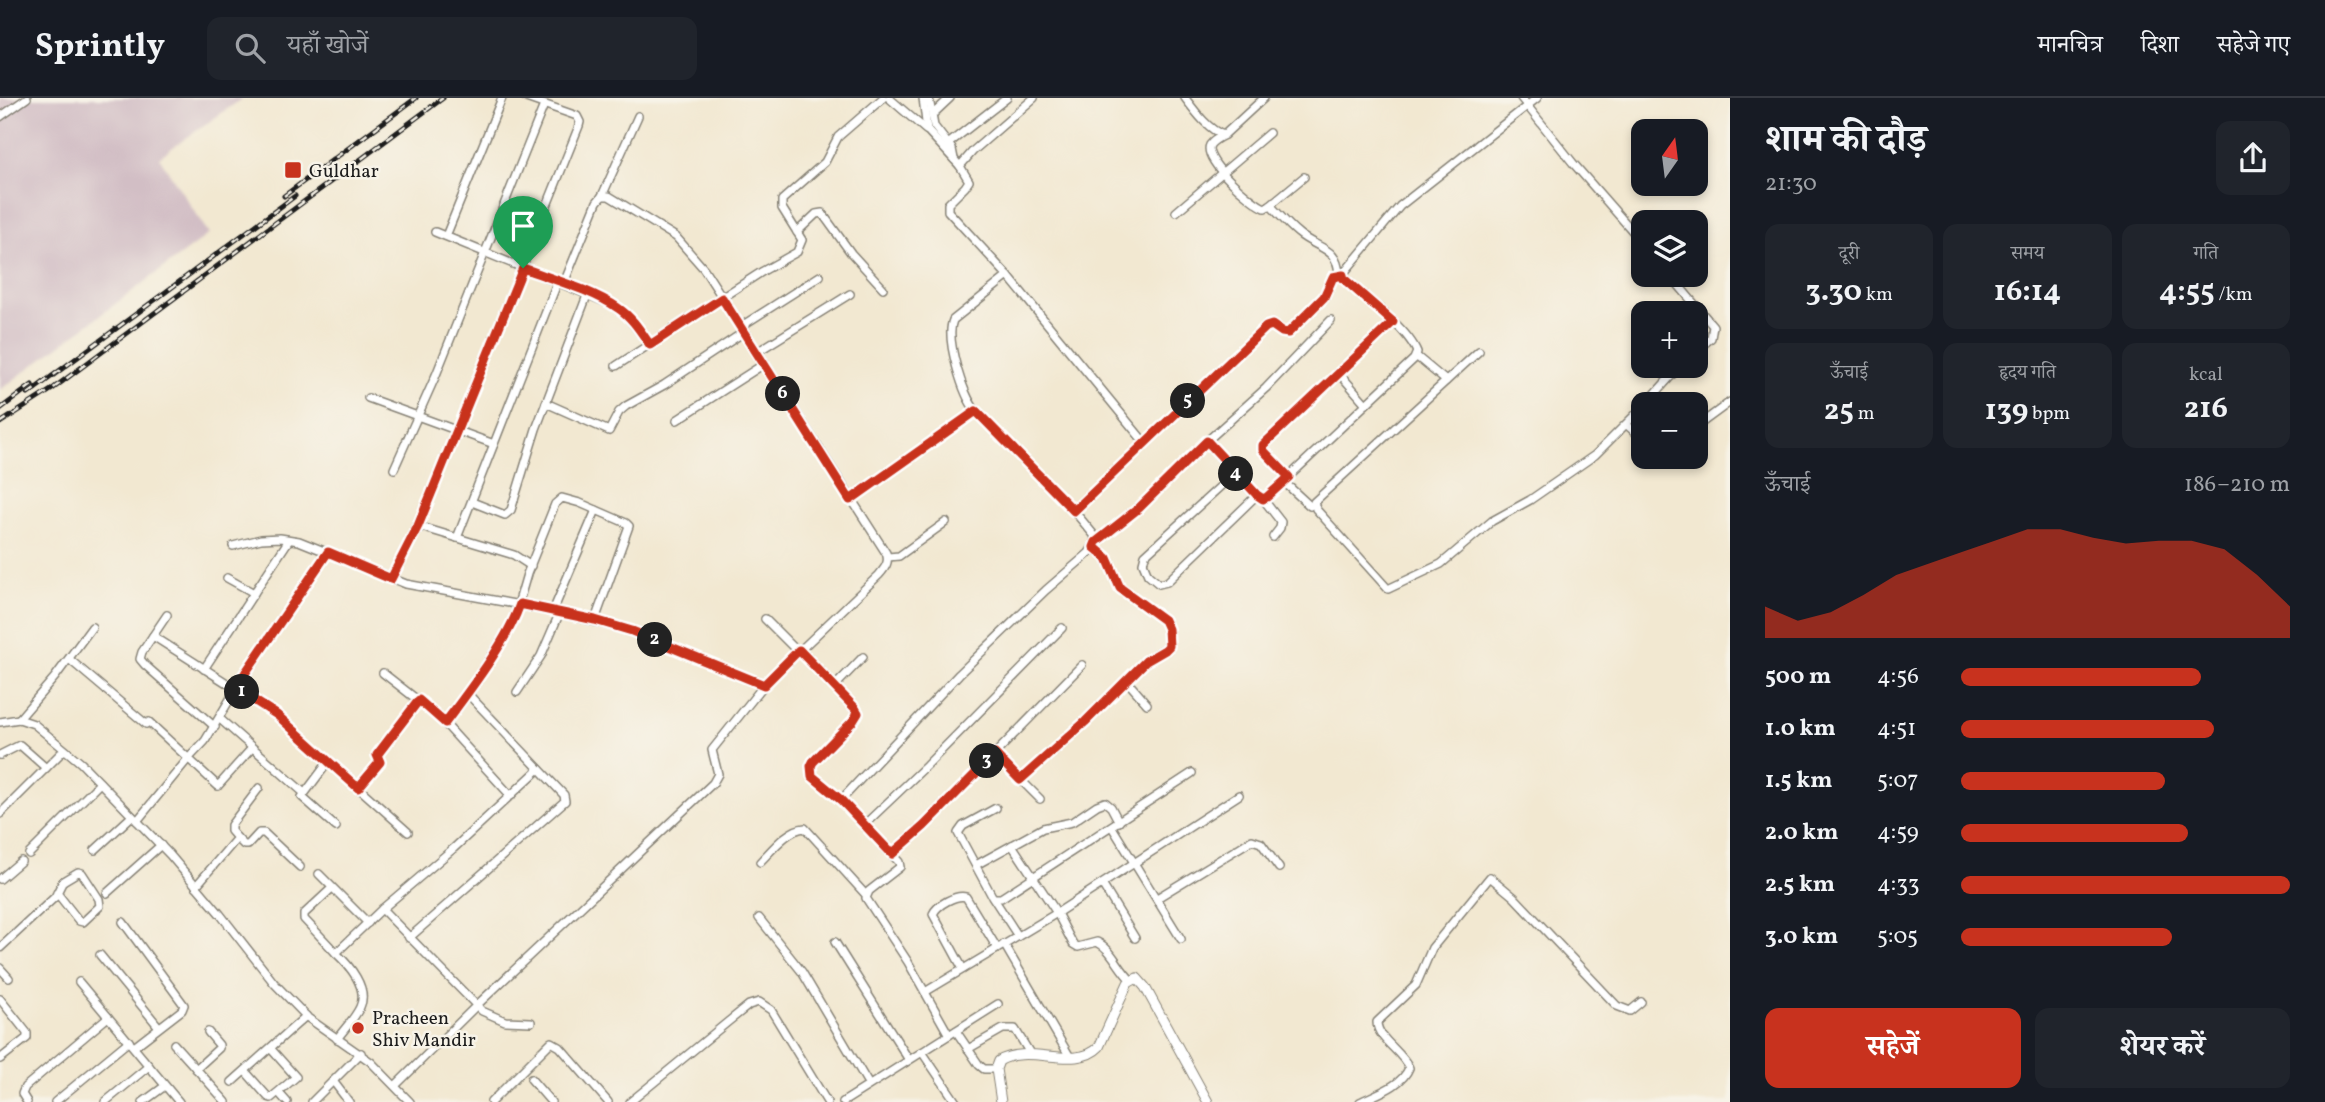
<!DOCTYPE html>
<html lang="hi">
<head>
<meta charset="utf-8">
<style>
  body { margin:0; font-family:Vollkorn,"Noto Serif Devanagari",serif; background:#20242c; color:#f1f3f6; height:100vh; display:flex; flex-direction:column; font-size:26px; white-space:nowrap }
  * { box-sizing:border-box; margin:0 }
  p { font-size:23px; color:#9ea1a6 }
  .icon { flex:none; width:38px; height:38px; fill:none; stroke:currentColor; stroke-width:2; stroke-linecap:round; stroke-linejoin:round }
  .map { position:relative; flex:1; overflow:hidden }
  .panel { display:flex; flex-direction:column; background:#171b24; width:595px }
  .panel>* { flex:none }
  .needle { width:46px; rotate:14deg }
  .controls { position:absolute; left:1631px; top:21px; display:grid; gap:14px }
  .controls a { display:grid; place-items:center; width:77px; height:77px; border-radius:14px; background:#171b24; box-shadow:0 4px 10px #0003; font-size:35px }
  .pin { position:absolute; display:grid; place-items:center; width:60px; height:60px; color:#fff; margin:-72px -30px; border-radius:50% 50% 50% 0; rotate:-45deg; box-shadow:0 0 7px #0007 }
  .pin .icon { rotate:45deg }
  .km { position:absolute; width:35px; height:35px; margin:-18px; border-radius:50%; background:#222; color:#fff; font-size:19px; line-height:35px; text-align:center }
  .round { display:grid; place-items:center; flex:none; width:74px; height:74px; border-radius:14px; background:#20242c }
  .summary { display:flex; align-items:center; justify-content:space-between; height:119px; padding:0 35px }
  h1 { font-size:38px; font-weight:700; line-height:52px }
  .stats { display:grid; grid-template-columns:repeat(3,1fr); gap:10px; height:119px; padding:7px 35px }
  .stats div { display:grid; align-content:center; border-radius:14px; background:#20242c; text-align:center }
  .stats b { font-size:30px; font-weight:700 }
  .stats small { font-size:19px; font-weight:400 }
  .stats p { font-size:19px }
  .chart { height:196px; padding:14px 35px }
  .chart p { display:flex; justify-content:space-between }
  .chart svg { width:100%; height:126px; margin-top:7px; fill:#c8321e; opacity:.7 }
  .cta { display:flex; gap:14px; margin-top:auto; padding:14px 35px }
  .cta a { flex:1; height:80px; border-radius:14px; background:#c8321e; color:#fff; font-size:28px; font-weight:700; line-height:80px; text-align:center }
  .cta a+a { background:#20242c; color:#f1f3f6 }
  ul { padding:0 35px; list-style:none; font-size:23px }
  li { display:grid; grid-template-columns:112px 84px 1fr; align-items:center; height:52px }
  li i { height:18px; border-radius:9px; background:#c8321e }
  header { display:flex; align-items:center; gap:42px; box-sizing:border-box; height:98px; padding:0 35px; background:#171b24; border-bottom:2px solid #363941 }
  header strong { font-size:33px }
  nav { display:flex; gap:38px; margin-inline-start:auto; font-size:24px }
  .search { width:490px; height:63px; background:#20242c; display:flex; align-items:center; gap:18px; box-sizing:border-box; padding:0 24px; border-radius:14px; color:#9ea1a6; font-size:26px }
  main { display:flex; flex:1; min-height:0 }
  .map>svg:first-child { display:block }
</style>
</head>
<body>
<header>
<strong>Sprintly</strong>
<div class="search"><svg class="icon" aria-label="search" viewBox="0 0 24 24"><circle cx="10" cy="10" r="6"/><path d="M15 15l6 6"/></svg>यहाँ खोजें</div>
<nav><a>मानचित्र</a><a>दिशा</a><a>सहेजे गए</a></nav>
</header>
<main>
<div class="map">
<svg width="1730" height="1004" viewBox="0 0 1730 1004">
  <rect width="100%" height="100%" fill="#f7f3e8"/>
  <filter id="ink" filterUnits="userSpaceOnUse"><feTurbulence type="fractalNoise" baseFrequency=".0143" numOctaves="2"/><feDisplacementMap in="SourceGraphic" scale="14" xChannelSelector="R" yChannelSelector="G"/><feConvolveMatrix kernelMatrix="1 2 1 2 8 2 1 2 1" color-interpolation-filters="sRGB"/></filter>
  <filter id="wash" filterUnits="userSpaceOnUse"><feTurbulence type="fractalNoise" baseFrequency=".00686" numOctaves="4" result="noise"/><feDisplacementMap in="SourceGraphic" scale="28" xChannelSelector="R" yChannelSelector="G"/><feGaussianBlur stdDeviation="1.57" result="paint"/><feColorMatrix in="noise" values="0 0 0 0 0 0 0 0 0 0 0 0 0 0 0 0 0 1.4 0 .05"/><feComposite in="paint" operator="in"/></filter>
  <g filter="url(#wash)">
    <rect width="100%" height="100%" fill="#f2e8d1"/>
    <!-- industrial -->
    <polygon fill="#d2bec5" points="0,0 243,0 159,59 209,136 0,292"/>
  </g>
  <g filter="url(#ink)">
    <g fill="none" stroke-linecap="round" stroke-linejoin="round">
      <defs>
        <g id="minor">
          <polyline points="889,0 926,32"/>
          <polyline points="923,0 927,32 960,68 969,83 965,89 948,106 948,113 1008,178 1145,345"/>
          <polyline points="929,0 934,28 952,51 954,61"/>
          <path d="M1185 0C1194 12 1209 33 1224 37L1264 0"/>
          <polyline points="1521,0 1573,65 1643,145"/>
          <polyline points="932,17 950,0"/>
          <polyline points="0,19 27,0"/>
          <path d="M1224 37C1220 39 1212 44 1210 47 1202 62 1252 105 1265 110L1270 107 1304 79"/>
          <polyline points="948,46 1007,0"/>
          <polyline points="960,68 973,53 1034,0"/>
          <polyline points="602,98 638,18"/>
          <path d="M1270 107C1279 116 1288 127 1298 135 1316 151 1338 148 1339 177"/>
          <polyline points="1176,114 1269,35"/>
          <polyline points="435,134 611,206 626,217 650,247"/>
          <polyline points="797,134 816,116 822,115 851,155 883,190"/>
          <polyline points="446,138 502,0"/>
          <polyline points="1670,177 1713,228 1711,240 1696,253"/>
          <polyline points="740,229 820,178"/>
          <polyline points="1479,253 1314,404 1316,411 1388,491 1441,466 1492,423 1530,402 1595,357 1643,309"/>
          <polyline points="757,254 850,196"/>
          <polyline points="1416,258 1446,283"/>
          <polyline points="616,268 763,173 797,154 802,142 782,110 782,102 825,64 838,39 883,0"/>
          <polyline points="1339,275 1366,306"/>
          <polyline points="368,300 494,346"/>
          <polyline points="546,305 609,333 619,314 626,308 664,287 744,234"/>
          <polyline points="1646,306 1680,268"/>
          <polyline points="677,322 764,266"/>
          <polyline points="1627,327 1643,341"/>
          <polyline points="1696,329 1730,304"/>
          <path d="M1207 343C1219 357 1249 396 1265 401L1414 261 1417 254C1407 230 1365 199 1344 181L1343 176 1400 108 1537 0"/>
          <polyline points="394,371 436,277 544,7"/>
          <polyline points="1235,375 1145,457 1143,465 1148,477 1159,486 1167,484 1257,397"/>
          <polyline points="1289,379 1263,351 1263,347 1393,224"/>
          <polyline points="1284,384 1310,408"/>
          <polyline points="1263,401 1281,424 1280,430 1273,439"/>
          <polyline points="850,402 976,313"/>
          <polyline points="472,404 505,417 511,412 536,331 588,195"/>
          <polyline points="1074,413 1266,229 1272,227 1282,234 1288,235 1324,199 1333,179 1343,177"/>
          <polyline points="418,428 514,457 531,468"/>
          <polyline points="457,440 558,183"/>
          <polyline points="1096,444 1152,398 1207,343 1266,290 1331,222"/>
          <polyline points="233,448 261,441 280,440 299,443 406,486 553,513 632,533 764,587"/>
          <polyline points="888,459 899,458 946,424"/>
          <polyline points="227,480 254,495"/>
          <polyline points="391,481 418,428 579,28 580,24 577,18 526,0"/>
          <polyline points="553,513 596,412"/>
          <polyline points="167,517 142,554 140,561 145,567 215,629"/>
          <polyline points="765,521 798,554"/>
          <polyline points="153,538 277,617 408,734"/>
          <polyline points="799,552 835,588 858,615 854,623 813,664 811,668 812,678 841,702 899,764 900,769 869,793 866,800 908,864 949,937"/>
          <polyline points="69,561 146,626"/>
          <polyline points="204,571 289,442"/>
          <polyline points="383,575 438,618 511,698"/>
          <polyline points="1126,582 1147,606"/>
          <polyline points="835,588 863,559"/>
          <polyline points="517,594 541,558 560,514"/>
          <polyline points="19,621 55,579 92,529"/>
          <polyline points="220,621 303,694"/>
          <polyline points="0,624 19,621 34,626 81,665 170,757 220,816 274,885 308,920 371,964 410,1004"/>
          <polyline points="149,624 218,688 252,650"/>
          <polyline points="445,626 468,596 513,524 527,476 555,406 562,400 580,405 626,425 629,428 595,522"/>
          <polyline points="995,656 1040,701"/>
          <polyline points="0,657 20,647 46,670"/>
          <polyline points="329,663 302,699 336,729"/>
          <polyline points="1020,682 1068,640 1146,563 1169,548 1168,531 1164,522 1120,490 1106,460 1094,449"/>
          <polyline points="358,690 380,664 377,657 419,602"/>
          <path d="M841 702 959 576 1046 492 1089 455 1096 444 1094 437 1074 413 976 313C963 298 945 241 953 222L1008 178"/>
          <polyline points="996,710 963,728 958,735 992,798 1018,838"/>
          <polyline points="0,716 64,652"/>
          <polyline points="137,723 187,662 205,643 248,571 328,454"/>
          <polyline points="864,727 926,668 1062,530"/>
          <polyline points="1112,729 1181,841"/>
          <polyline points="237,740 244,747 248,747 259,735 264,735 300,769"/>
          <path d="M1012 747 1057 815 1073 846 1078 849 1097 844C1112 851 1118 870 1131 882"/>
          <polyline points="95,752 132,718"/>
          <polyline points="29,756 100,685"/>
          <polyline points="892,756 924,728 1082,567"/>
          <path d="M760 764C772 752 788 731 805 730L866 797"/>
          <polyline points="976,767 1043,730 1072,724 1097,707 1105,704 1111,709 1119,724"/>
          <polyline points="319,776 368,825"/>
          <polyline points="0,781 21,763"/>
          <polyline points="1102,786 1135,840"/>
          <polyline points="196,788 237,740 231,733 231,727 259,690"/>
          <polyline points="332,790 304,816 304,821 336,855"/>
          <polyline points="107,795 161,747"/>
          <polyline points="995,800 1001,800 1192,675"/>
          <polyline points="1157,800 1252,742 1261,745 1279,770"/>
          <polyline points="382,811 482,913 505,923 531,924"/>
          <polyline points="759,820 802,874 869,987"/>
          <polyline points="123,824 184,907 182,912 134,949"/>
          <polyline points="409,840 565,703 564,697 468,596"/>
          <polyline points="835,844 909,962"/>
          <polyline points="1004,846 1070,959"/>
          <polyline points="0,850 55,799 63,783 78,774 82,775 99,801 100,808 83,824 79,823 57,795"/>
          <polyline points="100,857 159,929"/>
          <polyline points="0,870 9,880"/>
          <path d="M963 871 933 816C937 807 956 796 966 799L997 850"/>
          <polyline points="79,884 179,1004"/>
          <polyline points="925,894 1057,815 1239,697"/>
          <polyline points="0,901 27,935 27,940 0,961"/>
          <polyline points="956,933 979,967 984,971 996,971"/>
          <path d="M337 941C345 930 355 920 360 909 369 890 349 867 336 855L382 811 454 750 539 671"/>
          <polyline points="174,946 226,1004"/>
          <polyline points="968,951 1003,931 1015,931 1031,957"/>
          <polyline points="922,954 956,1004"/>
          <polyline points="196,971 219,950 219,947 208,934"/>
          <polyline points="245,973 268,999 271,1000 296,979 271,951"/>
          <polyline points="531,981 551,1004"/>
          <polyline points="333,983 349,1004"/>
          <polyline points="232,984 306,918"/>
          <path d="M396 987 476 908 713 685 718 676 712 652 764 587 879 477C885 470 890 464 886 455L704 171 676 139 609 98H602L597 104 564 185"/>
          <polyline points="279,995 287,1004"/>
          <polyline points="27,1004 22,996 25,989 108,919"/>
          <polyline points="55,1004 129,943"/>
          <polyline points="105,1004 149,968"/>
          <polyline points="143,1004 165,988"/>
          <polyline points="312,1004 361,955"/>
          <polyline points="491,1004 551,944 560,949 608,1004"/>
          <polyline points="630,1004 729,923 749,907 759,904 771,912 827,1004"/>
          <polyline points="843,1004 998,906"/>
          <path d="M1360 1004C1376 996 1402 988 1409 970 1403 954 1377 941 1377 924L1416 887 1432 850 1490 779 1514 799 1617 908 1630 913 1641 904"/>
        </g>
        <path id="tertiary" d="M1001 1004 996 971 999 963C1027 945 1076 973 1099 949L1128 885 1137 880 1145 889 1208 1004"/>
      </defs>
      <!-- minor casing -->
      <use href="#minor" stroke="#878276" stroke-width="10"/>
      <!-- tertiary casing -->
      <use href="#tertiary" stroke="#878276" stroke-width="11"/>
      <!-- minor -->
      <use href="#minor" stroke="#fff" stroke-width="7"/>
      <!-- tertiary -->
      <use href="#tertiary" stroke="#fff" stroke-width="9"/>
      <defs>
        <g id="rail">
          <polyline points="284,98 416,0"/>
          <polyline points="28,296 295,98"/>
          <polyline points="0,311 32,287"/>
          <polyline points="0,325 51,292 443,0"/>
        </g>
      </defs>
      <!-- rail casing -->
      <use href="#rail" stroke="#1c1c1c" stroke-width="5"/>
      <!-- rail -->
      <use href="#rail" stroke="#f7f3e8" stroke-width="2.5" stroke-dasharray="8" stroke-linecap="butt"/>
    </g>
  </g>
  <g fill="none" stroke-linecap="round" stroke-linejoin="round" filter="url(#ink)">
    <defs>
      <path id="route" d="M523 170C552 181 592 192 618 210 632 219 641 234 650 247L722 200 850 402 976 313 1074 413 1266 229 1272 227 1282 234 1288 235 1324 199 1333 179 1343 177 1344 181 1393 224 1263 347V352L1289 379 1267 399 1263 401 1257 397 1207 343 1139 410 1096 444 1094 449 1107 460 1120 490 1164 522 1168 531 1169 548 1165 552 1146 563 1085 624 1020 682 995 656 924 728 892 756 841 702 812 678 811 668 813 664 853 623 858 615 855 610 799 552 764 587 632 533 595 522 520 506C507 544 469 593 445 625L419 602 377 657 380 664 358 690 277 617 235 590 328 454 391 481 418 428Z"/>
    </defs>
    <!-- route casing -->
    <use href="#route" stroke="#fff" stroke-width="14"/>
    <!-- route -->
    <use href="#route" stroke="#c8321e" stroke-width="9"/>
  </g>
  <!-- markers -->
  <g fill="#c8321e" stroke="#f7f3e8" stroke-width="2.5">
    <rect x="284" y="63" width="18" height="18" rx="3.5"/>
    <circle cx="358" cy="930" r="7"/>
  </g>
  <g text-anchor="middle" stroke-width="5" stroke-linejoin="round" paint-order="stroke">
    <!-- poi labels -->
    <g font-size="19" fill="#1c1c1c" stroke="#f7f3e8" text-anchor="start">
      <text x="309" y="79">Guldhar</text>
      <text x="372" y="926">Pracheen<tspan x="372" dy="22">Shiv Mandir</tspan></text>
    </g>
  </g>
</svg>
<div class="controls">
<a><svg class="needle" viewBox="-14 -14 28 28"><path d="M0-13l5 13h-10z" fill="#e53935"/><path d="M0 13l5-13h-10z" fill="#9ea1a6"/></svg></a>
<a><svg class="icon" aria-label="layers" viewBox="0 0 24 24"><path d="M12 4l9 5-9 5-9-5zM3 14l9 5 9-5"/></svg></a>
<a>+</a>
<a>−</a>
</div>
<div class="pin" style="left:523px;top:170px;background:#1e9e55"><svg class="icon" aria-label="arrive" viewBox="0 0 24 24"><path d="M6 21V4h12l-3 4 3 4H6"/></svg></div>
<b class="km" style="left:242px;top:594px">1</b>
<b class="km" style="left:655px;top:542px">2</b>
<b class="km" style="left:987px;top:663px">3</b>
<b class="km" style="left:1236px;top:376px">4</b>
<b class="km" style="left:1188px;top:303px">5</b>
<b class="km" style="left:783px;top:296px">6</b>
</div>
<section class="panel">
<div class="summary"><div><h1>शाम की दौड़</h1><p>21:30</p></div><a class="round"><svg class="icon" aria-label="share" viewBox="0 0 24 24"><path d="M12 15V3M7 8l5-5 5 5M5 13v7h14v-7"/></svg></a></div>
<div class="stats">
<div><p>दूरी</p><b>3.30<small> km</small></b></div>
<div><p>समय</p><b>16:14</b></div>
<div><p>गति</p><b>4:55<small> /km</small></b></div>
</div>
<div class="stats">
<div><p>ऊँचाई</p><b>25<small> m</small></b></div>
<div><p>हृदय गति</p><b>139<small> bpm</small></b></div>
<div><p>kcal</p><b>216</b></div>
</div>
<div class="chart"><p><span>ऊँचाई</span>186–210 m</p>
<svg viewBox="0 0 160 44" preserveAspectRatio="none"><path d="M0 44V33L10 38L20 35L30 29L40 22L50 18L60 14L70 10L80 6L90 6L100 9L110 11L120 10L130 10L140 13L150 22L160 33V44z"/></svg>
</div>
<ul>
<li><b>500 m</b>4:56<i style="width:73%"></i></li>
<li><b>1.0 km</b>4:51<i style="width:77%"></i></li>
<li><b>1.5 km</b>5:07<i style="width:62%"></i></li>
<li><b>2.0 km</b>4:59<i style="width:69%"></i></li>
<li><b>2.5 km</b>4:33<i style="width:100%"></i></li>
<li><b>3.0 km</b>5:05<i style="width:64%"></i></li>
</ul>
<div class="cta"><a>सहेजें</a><a>शेयर करें</a></div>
</section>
</main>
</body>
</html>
